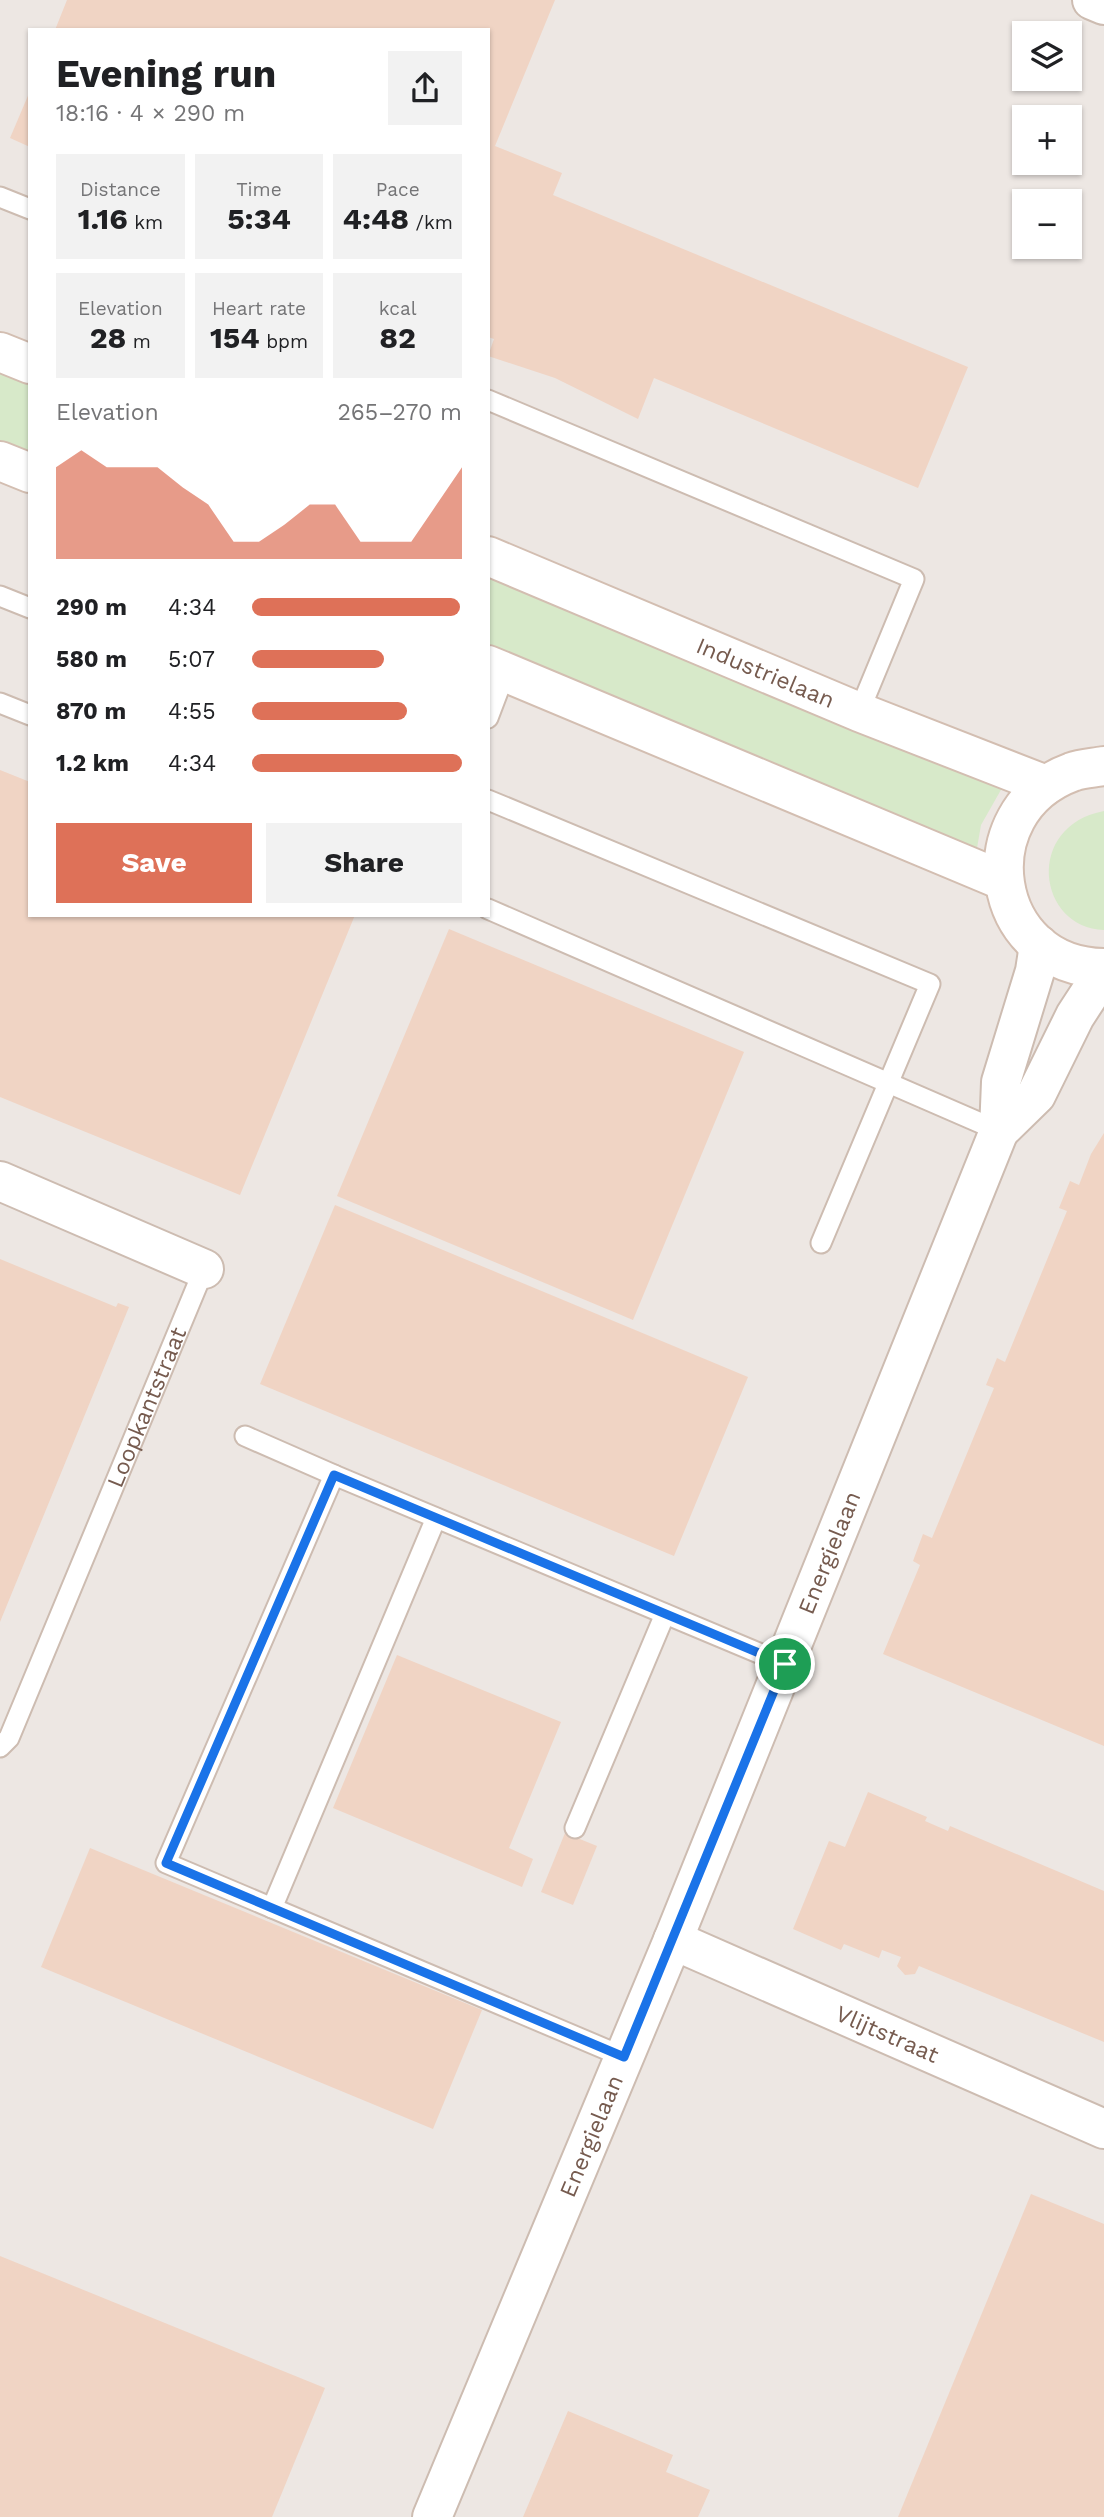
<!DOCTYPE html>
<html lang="en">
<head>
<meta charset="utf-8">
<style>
  body { margin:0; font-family:"Work Sans",sans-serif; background:#f2f2f2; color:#202124; height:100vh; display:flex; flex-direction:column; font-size:26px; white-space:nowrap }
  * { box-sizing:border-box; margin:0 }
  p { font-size:23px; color:#757577 }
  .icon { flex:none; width:38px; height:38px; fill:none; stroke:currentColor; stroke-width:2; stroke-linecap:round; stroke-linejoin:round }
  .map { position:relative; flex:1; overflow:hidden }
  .sheet { position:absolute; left:28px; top:28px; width:462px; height:889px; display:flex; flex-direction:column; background:#fff; border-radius:0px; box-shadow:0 2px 5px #0004 }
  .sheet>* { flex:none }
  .fabs { position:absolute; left:1012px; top:21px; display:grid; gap:14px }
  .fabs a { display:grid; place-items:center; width:70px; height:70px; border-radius:0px; background:#fff; box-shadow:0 2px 5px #0004; font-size:35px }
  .pin { position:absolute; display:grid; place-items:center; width:60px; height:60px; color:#fff; margin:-30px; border:4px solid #fff; border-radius:50%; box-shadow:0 2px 7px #0007 }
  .round { display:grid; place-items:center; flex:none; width:74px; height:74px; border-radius:0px; background:#f2f2f2 }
  .overview { display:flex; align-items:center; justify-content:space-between; height:119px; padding:0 28px }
  h1 { font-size:38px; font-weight:700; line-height:52px }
  .figures { display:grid; grid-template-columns:repeat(3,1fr); gap:10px; height:119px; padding:7px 28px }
  .figures div { display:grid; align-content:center; border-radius:0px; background:#f2f2f2; text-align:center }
  .figures b { font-size:30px; font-weight:700 }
  .figures small { font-size:19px; font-weight:400 }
  .figures p { font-size:19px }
  .chart { height:196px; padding:14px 28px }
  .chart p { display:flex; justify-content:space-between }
  .chart svg { width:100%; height:126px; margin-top:7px; fill:#de7158; opacity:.7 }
  .action { display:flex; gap:14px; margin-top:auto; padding:14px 28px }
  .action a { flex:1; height:80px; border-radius:0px; background:#de7158; color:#fff; font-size:28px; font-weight:700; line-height:80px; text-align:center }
  .action a+a { background:#f2f2f2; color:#202124 }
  ul { padding:0 28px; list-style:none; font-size:23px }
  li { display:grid; grid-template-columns:112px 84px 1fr; align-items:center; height:52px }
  li i { height:18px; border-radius:9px; background:#de7158 }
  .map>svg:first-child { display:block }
</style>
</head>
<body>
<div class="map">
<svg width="1104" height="2517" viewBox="0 0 1104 2517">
  <rect width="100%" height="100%" fill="#fcf4eb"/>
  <!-- industrial -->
  <path fill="#ede7e3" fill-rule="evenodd" d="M0 0H1104V2517H0ZM30 30H488V915H30ZM1024 33H1069V79H1024ZM1024 117H1069V163H1024ZM1024 201H1069V247H1024Z"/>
  <!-- green -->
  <g fill="#d7e9c9">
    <polygon points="0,366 30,378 30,462 0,450"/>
    <polygon points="488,572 1002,788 981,825 976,854 488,655"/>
    <path d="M1104 811V930C1037 928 1024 826 1104 811Z"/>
  </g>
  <!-- building -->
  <g fill="#f0d4c4">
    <polygon points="67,0 555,0 495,146 562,173 553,195 968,367 918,488 654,378 638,419 555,378 488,356 494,339 488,337 488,30 55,30"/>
    <polygon points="30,91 30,147 10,138"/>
    <polygon points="0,770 30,782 30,915 355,915 240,1195 0,1097"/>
    <polygon points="449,929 744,1052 633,1320 337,1196"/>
    <polygon points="1104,1133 1104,1746 883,1654 920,1565 913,1561 923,1534 932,1538 994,1388 986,1385 997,1358 1005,1362 1067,1211 1059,1208 1070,1181 1079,1185 1091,1154"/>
    <polygon points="335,1205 748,1377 674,1556 260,1384"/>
    <polygon points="0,1259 116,1307 118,1303 129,1307 0,1622"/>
    <polygon points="397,1655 561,1722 509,1848 533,1859 522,1887 333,1808"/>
    <polygon points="868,1792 927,1817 925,1821 948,1831 950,1826 1104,1891 1104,2042 919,1966 915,1974 905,1975 897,1966 901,1957 882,1950 879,1958 844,1944 841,1950 793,1929 829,1841 845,1847"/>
    <polygon points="565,1833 597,1846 573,1905 541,1892"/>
    <polygon points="90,1848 482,2010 433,2129 41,1967"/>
    <polygon points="1031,2194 1104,2224 1104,2517 898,2517"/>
    <polygon points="0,2256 325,2388 272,2517 0,2517"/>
    <polygon points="568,2411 673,2455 666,2472 710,2490 698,2517 523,2517"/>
  </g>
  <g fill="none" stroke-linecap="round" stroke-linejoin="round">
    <defs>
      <g id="lane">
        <polyline points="0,197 30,209"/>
        <polyline points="488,400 914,579 859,712"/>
        <polyline points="0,596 30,608"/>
        <polyline points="0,703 30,715"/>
        <polyline points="488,718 505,673"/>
        <polyline points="488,800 930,984 821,1243"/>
        <polyline points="488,909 999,1131"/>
        <polyline points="245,1436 334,1475"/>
        <path id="s1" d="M0 1747 9 1738 204 1269"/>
        <polyline points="575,1828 665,1614"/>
        <polyline points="272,1908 436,1518"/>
        <polyline points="624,2057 166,1863 334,1475 785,1664"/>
      </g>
      <g id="street">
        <polyline points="1092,0 1104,5"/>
        <polyline points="999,1131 1036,1095 1075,1016 1090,993 1104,978"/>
        <polyline points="0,1181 204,1269"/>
        <path id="s2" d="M673 1940 1104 2129"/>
        <path id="s3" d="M432 2517 673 1940 999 1131 1001 1082 1035 971 1039 945"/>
      </g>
      <g id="secondary">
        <polyline points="0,352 30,364"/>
        <polyline points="0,461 30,473"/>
        <path id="s4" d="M488 556 859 712 1046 785"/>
        <polyline points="488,665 1004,881"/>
        <path d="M1104 766C1094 768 1082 768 1072 772 966 811 989 967 1104 968"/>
      </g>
    </defs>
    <!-- lane casing -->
    <use href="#lane" stroke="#cdbcb1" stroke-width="23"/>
    <!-- street casing -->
    <use href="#street" stroke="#cdbcb1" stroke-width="42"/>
    <!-- secondary casing -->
    <use href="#secondary" stroke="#d3beb1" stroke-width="42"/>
    <!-- lane -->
    <use href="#lane" stroke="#fff" stroke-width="19"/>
    <!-- street -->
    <use href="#street" stroke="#fff" stroke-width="38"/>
    <!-- secondary -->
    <use href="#secondary" stroke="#fff" stroke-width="38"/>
  </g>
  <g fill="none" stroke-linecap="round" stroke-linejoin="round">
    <defs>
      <polygon id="route" points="334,1475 785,1664 624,2057 166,1863"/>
    </defs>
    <!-- route casing -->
    <use href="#route" stroke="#fff" stroke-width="14"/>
    <!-- route -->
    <use href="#route" stroke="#1a73e8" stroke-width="9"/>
  </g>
  <g text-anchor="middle" stroke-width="5" stroke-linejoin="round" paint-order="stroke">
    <!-- street labels -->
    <g font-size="23" fill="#765b4f" stroke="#fef9f1">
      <text dy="8" stroke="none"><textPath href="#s4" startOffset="301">Industrielaan</textPath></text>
      <text dy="8" stroke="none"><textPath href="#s1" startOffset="371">Loopkantstraat</textPath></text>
      <text dy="8" stroke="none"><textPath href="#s3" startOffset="1043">Energielaan</textPath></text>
      <text dy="8" stroke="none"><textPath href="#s2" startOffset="234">Vlijtstraat</textPath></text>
      <text dy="8" stroke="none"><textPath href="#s3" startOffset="413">Energielaan</textPath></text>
    </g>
  </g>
</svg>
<div class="fabs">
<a><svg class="icon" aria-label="layers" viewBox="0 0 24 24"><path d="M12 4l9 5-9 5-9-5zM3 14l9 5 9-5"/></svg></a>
<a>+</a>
<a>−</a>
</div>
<div class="pin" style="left:785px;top:1664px;background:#1e9e55"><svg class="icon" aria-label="arrive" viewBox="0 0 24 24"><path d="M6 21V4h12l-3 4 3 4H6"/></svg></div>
<section class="sheet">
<div class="overview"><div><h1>Evening run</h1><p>18:16 · 4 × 290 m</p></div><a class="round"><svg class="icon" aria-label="share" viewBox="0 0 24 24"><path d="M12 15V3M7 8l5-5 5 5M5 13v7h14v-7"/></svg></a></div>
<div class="figures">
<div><p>Distance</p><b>1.16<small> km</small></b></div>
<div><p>Time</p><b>5:34</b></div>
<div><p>Pace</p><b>4:48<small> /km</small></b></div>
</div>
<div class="figures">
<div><p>Elevation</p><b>28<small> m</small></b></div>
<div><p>Heart rate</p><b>154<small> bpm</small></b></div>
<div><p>kcal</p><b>82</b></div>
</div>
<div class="chart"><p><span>Elevation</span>265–270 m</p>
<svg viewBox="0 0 160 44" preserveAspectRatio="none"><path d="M0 44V12L10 6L20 12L30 12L40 12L50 19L60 25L70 38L80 38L90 32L100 25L110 25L120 38L130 38L140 38L150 25L160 12V44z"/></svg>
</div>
<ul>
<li><b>290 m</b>4:34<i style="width:99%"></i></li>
<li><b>580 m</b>5:07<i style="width:63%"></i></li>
<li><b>870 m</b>4:55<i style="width:74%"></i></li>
<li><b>1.2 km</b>4:34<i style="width:100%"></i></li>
</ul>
<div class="action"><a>Save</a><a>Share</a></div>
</section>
</div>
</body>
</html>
